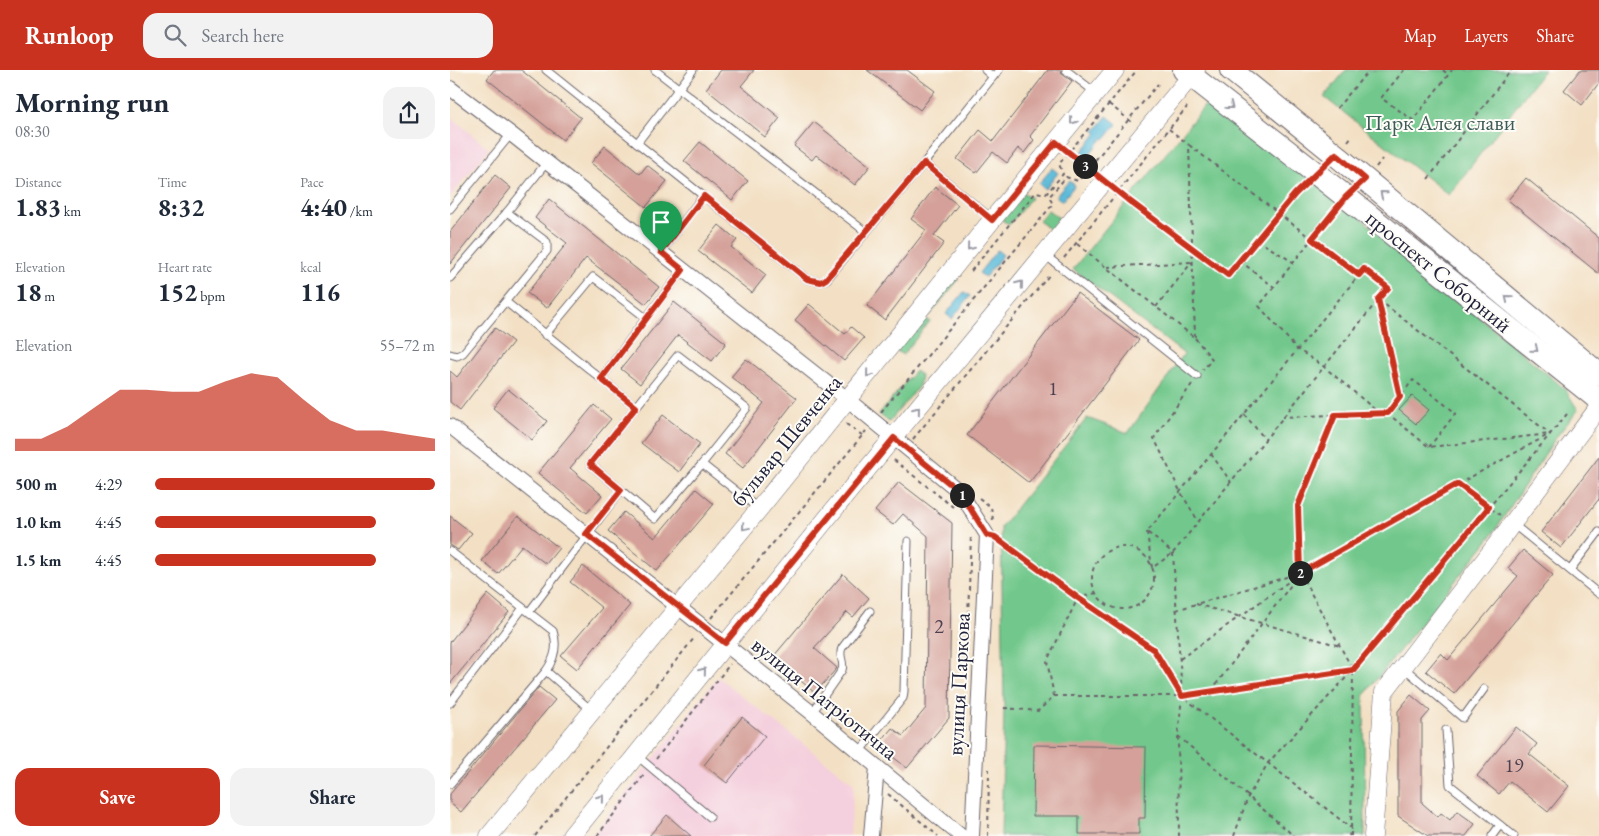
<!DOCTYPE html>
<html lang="en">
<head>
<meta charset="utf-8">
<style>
  body { margin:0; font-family:"EB Garamond",serif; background:#f2f2f3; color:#1f2937; height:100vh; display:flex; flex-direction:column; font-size:19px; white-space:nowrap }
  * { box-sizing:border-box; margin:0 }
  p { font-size:16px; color:#747a83 }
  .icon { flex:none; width:28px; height:28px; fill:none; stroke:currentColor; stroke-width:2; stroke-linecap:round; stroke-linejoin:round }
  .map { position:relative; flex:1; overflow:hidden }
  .sheet { display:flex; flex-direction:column; background:#fff; width:450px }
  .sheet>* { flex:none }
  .pin { position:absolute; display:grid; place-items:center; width:42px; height:42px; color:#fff; margin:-51px -21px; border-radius:50% 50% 50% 0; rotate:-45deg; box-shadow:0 0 5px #0007 }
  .pin .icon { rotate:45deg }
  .km { position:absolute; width:25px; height:25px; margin:-12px; border-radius:50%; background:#222; color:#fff; font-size:14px; line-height:25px; text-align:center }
  .round { display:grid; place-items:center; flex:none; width:52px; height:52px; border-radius:15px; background:#f2f2f3 }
  .head { display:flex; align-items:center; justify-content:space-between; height:85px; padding:0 15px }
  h1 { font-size:28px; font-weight:700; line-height:38px }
  .figures { display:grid; grid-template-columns:repeat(3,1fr); gap:8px; height:85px; padding:5px 15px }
  .figures div { display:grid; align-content:center }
  .figures b { font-size:25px; font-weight:700 }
  .figures small { font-size:14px; font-weight:400 }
  .figures p { font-size:14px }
  .chart { height:140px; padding:10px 15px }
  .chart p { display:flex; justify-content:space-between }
  .chart svg { width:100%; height:90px; margin-top:5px; fill:#c8321e; opacity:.7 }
  .cta { display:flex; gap:10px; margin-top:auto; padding:10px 15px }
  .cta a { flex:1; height:58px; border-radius:15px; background:#c8321e; color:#fff; font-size:20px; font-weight:700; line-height:58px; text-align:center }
  .cta a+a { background:#f2f2f3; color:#1f2937 }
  ul { padding:0 15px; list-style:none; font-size:16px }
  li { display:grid; grid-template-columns:80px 60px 1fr; align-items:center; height:38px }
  li i { height:12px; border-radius:6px; background:#c8321e }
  header { display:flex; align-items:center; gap:30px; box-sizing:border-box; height:70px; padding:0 25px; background:#c8321e; color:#fff }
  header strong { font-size:24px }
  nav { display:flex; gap:28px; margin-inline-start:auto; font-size:18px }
  .search { width:350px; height:45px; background:#f2f2f3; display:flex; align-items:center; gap:12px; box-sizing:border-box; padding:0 18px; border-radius:15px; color:#747a83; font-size:19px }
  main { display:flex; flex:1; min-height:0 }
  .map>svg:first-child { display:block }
</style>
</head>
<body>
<header>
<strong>Runloop</strong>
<div class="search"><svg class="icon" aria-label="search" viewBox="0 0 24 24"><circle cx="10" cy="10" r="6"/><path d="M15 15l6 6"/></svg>Search here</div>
<nav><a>Map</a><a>Layers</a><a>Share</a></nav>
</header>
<main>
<section class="sheet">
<div class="head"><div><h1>Morning run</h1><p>08:30</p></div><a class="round"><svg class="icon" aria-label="share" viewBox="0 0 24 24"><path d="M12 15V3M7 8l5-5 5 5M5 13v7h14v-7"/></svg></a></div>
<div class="figures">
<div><p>Distance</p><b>1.83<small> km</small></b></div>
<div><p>Time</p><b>8:32</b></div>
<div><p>Pace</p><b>4:40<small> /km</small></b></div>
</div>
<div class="figures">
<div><p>Elevation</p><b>18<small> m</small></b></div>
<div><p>Heart rate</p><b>152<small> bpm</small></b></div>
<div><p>kcal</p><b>116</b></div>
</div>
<div class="chart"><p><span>Elevation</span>55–72 m</p>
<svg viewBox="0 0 160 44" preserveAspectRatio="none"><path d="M0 44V38L10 38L20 32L30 23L40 14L50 14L60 15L70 15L80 10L90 6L100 8L110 19L120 29L130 34L140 34L150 36L160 38V44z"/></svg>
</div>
<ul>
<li><b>500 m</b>4:29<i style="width:100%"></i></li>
<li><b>1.0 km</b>4:45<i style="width:79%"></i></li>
<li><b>1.5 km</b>4:45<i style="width:79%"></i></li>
</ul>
<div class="cta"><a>Save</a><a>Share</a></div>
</section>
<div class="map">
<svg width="1149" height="766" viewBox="0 0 1149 766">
  <rect width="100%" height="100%" fill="#fdfcf7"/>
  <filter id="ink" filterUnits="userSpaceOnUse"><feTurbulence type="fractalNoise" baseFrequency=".02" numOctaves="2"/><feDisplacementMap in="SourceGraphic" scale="10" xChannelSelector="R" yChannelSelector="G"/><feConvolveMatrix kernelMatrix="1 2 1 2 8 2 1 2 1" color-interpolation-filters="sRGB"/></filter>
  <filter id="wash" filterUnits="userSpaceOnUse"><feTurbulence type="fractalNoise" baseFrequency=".0096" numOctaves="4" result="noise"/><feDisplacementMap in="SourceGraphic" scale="20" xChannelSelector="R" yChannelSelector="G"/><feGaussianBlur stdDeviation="1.12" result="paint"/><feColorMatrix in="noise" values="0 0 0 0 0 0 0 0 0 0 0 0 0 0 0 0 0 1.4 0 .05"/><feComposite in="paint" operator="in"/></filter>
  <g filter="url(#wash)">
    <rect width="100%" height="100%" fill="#f3e0c4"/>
    <!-- built -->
    <g fill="#f4cfdd">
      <polygon points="0,46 39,79 0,127"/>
      <polygon points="268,607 404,714 400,766 142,766"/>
    </g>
    <!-- green -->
    <g fill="#72c88c" stroke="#4a7564">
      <polygon points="896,0 1094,0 999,125 874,27"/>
      <polygon points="760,29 892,132 1115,319 1128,340 1107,366 1040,468 914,625 915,766 551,766 554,638 551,457 637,348 678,363 734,284 623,199"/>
      <polygon points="573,122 581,128 559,155 552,150"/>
      <polygon points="598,140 609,148 600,160 589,151"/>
      <polygon points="506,206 509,209 480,245 476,242"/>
      <polygon points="473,248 480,251 453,285 446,280"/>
      <polygon points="465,301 471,305 469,316 439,352 429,344"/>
    </g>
    <!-- water -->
    <g fill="#5bbbd9" stroke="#3e6e8a">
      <polygon points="657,46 667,54 655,69 653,68 636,88 630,84 647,63 645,61"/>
      <polygon points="602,98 608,103 595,119 589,114"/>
      <polygon points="619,111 625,115 612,131 606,126"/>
      <polygon points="547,180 553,185 535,207 529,203"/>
      <polygon points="514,222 520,226 502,249 496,244"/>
    </g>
    <g id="blocks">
      <!-- building -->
      <g fill="#d4a099">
        <polygon points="44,0 71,0 131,48 113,70 37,9"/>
        <polygon points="271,0 304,0 291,16 330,48 315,67 256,19"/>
        <polygon points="417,0 457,0 485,21 470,40"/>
        <polygon points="598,0 611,0 612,4 622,11 580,66 584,70 574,83 568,78 557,93 543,82 526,103 507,89 530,60 543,71"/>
        <polygon points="1130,0 1149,0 1149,13 1132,35 1114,20"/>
        <polygon points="364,52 420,96 405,115 366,85 362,90 344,76"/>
        <polygon points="250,72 298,111 282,130 234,91"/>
        <polygon points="155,76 190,104 197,95 217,111 196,137 141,93"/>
        <polygon points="45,105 61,118 0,194 0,162"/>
        <polygon points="1076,108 1149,168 1149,204 1058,130"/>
        <polygon points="485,117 508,135 484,166 494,173 435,250 417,236 476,160 461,149"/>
        <polygon points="99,129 209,217 196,234 136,188 97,238 77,223 117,173 85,148"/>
        <polygon points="269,155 287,170 281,177 316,205 302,223 248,181"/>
        <polygon points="627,223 689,270 579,413 517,365"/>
        <polygon points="224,232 276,273 262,291 228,265 190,314 171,299"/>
        <polygon points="359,234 395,264 401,257 414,268 394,291 345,250"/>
        <polygon points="45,258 63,272 10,340 0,332 0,301 7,307"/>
        <polygon points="296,289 347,328 293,398 275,384 314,333 281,307"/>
        <polygon points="58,319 97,351 82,370 43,338"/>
        <polygon points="962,326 979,340 966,354 949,340"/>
        <polygon points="144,335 161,349 120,398 152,425 137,443 88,403"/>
        <polygon points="213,345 250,374 229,402 191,373"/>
        <polygon points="1149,387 1149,429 1111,478 1091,462"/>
        <polygon points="449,412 502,453 499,648 457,698 428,675 442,658 453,666 476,638 478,466 453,444 443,455 425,441"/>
        <polygon points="246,419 264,434 207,501 158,461 174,442 205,468"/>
        <polygon points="0,446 22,463 8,480 0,475"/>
        <polygon points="68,446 109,478 96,494 72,475 48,504 32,491"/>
        <polygon points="1073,480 1103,505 1004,624 976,601 991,583 998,590 1068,506 1058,498"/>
        <polygon points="133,496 180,535 127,599 111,586 152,538 120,512"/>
        <polygon points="393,504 419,528 403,547 397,542 364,578 387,598 365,623 323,587"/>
        <polygon points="38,524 59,542 0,614 0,572"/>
        <polygon points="89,617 105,630 11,742 0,733 0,724"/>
        <polygon points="961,625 980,641 972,650 972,733 988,747 991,743 1000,750 1007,741 1025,754 1016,766 978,766 948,746 948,641"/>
        <polygon points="292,647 315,666 277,713 254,695"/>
        <polygon points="1066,657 1087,674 1079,684 1119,716 1098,742 1060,711 1049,724 1027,706"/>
        <polygon points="584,675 696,677 695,748 689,748 689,764 629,764 629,746 583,746"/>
        <polygon points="217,745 241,766 199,766"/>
      </g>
    </g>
  </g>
  <g filter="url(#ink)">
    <use href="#blocks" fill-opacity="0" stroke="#6b646b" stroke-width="1"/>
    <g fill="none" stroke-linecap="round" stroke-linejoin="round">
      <defs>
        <g id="service">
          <polyline points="96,0 357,209 371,212 377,209 474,93 543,7"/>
          <polyline points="205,0 416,162"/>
          <polyline points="535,0 543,7 549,0"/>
          <polyline points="616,0 646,23"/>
          <polyline points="187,73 243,0"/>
          <polyline points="474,93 542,149"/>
          <polyline points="0,139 61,64"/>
          <polyline points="57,142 97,92"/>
          <polyline points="211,182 253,126"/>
          <polyline points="595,185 747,306"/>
          <polyline points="0,208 57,142 97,172 97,181 13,283 7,286 0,284"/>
          <polyline points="56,232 186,337"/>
          <polyline points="95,265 143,207 196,248 233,200"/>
          <polygon points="228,285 297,338 252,394 205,449 140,394"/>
          <polyline points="151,309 196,248"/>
          <polyline points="252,394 309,439"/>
          <polyline points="1063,454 1149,524"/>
          <path d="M0 481 103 561C108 576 105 588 96 601L0 714"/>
          <polyline points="1120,500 1149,462"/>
          <polyline points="79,542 171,420"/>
          <polyline points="953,597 1013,648 1034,619"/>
          <polyline points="96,601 141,640"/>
          <polyline points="0,633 73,538"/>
          <path d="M362 643 392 600C395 592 388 586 392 578L420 541"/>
          <polyline points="996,660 1000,715 1064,766"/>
          <polyline points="409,682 453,628 454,621 458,471"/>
          <polyline points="186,685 260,747"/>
          <polyline points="1042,766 1050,755"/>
        </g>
        <g id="minor">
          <polyline points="0,18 61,64 392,325 510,422 537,465 522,766"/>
          <polyline points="0,356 362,643 511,766"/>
          <polyline points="421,766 427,697"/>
        </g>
        <g id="tertiary">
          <polyline points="39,766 309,439 542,150 665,0"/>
          <polyline points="121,766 386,437 746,0"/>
          <polyline points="923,766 934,622 1050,470 1149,337"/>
        </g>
        <g id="primary">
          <polyline points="734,0 896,127 1149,330"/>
          <polyline points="781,0 886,85 1149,304"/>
        </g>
      </defs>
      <!-- service casing -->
      <use href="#service" stroke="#6b646b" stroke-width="9"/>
      <!-- minor casing -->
      <use href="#minor" stroke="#6b646b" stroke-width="16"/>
      <!-- tertiary casing -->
      <use href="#tertiary" stroke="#6b646b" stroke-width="19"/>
      <!-- primary casing -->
      <use href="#primary" stroke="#6b646b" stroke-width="24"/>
      <!-- path -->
      <g stroke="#6b646b" stroke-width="2" stroke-dasharray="4 4" stroke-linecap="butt">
        <polyline points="954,0 931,28 963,50 1002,0"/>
        <polyline points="993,0 998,5"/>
        <polyline points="659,34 683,53"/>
        <polyline points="887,38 919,0"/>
        <polyline points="719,59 739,75"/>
        <polyline points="898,71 902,66"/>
        <polyline points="619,83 643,102"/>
        <polyline points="926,97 932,89"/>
        <polyline points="978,109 1061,0"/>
        <polyline points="668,122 778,205 829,144 854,115"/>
        <polyline points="807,170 843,192"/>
        <polyline points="627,174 745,268 739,75 909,205"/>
        <polyline points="614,188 737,37"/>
        <polyline points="790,191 824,217 885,140"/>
        <polyline points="657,197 742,192"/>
        <polygon points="914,199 938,218 723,483 697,462"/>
        <polyline points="521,201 586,122 596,124 613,104 609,94 687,0"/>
        <polyline points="824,217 809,236 847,279 873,296 929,343 833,347"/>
        <polyline points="928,229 950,327"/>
        <polyline points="929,230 1100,364"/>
        <polyline points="706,237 742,192"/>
        <polyline points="745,268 762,289 753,300"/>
        <polyline points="742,314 704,368 730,421 748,451"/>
        <polyline points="431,342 603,134 599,127 616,107 628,111 708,14"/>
        <polyline points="929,343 937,343 979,377 1100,364"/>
        <polyline points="937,343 963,310 1006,343 979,377"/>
        <polyline points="794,344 815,369"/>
        <polyline points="396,354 412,365"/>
        <polyline points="463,369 601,203"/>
        <polyline points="761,384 781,412"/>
        <polyline points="444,390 503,437"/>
        <polyline points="1008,414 1098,365"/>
        <polyline points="529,428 541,437 543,450"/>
        <polyline points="697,462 702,498 723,483"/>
        <polyline points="550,471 628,528 646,523"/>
        <circle cx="673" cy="508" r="31"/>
        <polyline points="723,483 732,626 728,666 729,766"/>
        <polyline points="746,534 890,576"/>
        <polyline points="726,540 850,503 1007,414 1050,445"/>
        <polyline points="261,548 416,361"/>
        <polyline points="730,589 848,505"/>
        <polyline points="516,600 521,465"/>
        <polyline points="761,621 850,503"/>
        <polyline points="604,626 597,591 628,528 704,580 732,626 901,758 899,766"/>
        <polyline points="554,638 588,641 604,626 732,626 903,600 850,503 848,436 885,345"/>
        <polyline points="728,666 844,766"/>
        <polyline points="206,689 280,594"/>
        <polyline points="438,724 488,766"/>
        <polyline points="85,766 245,567"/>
        <polyline points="147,766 194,705"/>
        <polyline points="538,766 539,699"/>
        <polyline points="784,766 798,727 818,693 903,600"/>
        <polyline points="901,766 903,600 1117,344"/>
      </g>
      <!-- service -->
      <use href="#service" stroke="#fff" stroke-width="7"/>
      <!-- minor -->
      <use href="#minor" stroke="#fff" stroke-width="14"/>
      <!-- tertiary -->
      <use href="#tertiary" stroke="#fff" stroke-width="18"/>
      <!-- primary -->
      <use href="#primary" stroke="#fff" stroke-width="22"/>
    </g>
    <!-- one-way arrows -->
    <defs><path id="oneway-chevron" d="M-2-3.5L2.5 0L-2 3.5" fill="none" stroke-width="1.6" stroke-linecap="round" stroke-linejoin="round" transform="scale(1.25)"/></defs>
    <g stroke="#9c9ca7">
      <use href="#oneway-chevron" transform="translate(780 36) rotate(38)"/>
      <use href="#oneway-chevron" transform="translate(623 51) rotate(129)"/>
      <use href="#oneway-chevron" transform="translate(933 124) rotate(-140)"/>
      <use href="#oneway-chevron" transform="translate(520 177) rotate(129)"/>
      <use href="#oneway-chevron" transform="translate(570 214) rotate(-51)"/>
      <use href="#oneway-chevron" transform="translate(1058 228) rotate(-140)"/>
      <use href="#oneway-chevron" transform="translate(1085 279) rotate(39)"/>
      <use href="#oneway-chevron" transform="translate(419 304) rotate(129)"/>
      <use href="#oneway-chevron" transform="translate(467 340) rotate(-51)"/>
      <use href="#oneway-chevron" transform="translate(295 457) rotate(130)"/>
      <use href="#oneway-chevron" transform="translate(253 601) rotate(-51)"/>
      <use href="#oneway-chevron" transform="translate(151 728) rotate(-52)"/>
    </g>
  </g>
  <g fill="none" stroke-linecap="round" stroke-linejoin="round" filter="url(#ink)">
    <defs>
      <polygon id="route" points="606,72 678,130 778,205 845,124 886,84 915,109 896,127 862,169 909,205 914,199 938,218 928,229 950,327 938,343 885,345 848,436 850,503 1008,414 1039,437 903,600 732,626 704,580 628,528 545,467 537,465 510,422 444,368 275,573 136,464 171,420 140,394 186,337 151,309 233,200 211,182 254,126 357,209 371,212 376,209 474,93 542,150"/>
    </defs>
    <!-- route casing -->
    <use href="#route" stroke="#fff" stroke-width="10"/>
    <!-- route -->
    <use href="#route" stroke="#c8321e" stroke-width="6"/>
  </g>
  <g text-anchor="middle" stroke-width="4" stroke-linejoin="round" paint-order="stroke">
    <!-- number labels -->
    <g font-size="20" fill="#4e4252">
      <text x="603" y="325">1</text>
      <text x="489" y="563">2</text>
      <text x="1064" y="702">19</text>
    </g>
    <!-- park labels -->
    <g font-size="22" fill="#3e5c57" stroke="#fdfcf7">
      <text x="990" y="60">Парк Алея слави</text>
    </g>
    <!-- street labels -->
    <g font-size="22" fill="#22223b" stroke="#fdfcf7">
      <text transform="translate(989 201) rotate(39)" y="8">проспект Соборний</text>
      <text transform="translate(336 370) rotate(-51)" y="8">бульвар Шевченка</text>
      <text transform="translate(508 614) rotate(-87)" y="8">вулиця Паркова</text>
      <text transform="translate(375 628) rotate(39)" y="8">вулиця Патріотична</text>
    </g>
  </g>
</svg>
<div class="pin" style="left:211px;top:182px;background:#1e9e55"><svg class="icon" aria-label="arrive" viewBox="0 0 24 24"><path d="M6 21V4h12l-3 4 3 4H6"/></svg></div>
<b class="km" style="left:512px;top:425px">1</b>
<b class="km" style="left:850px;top:503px">2</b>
<b class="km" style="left:635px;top:96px">3</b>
</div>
</main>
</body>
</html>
